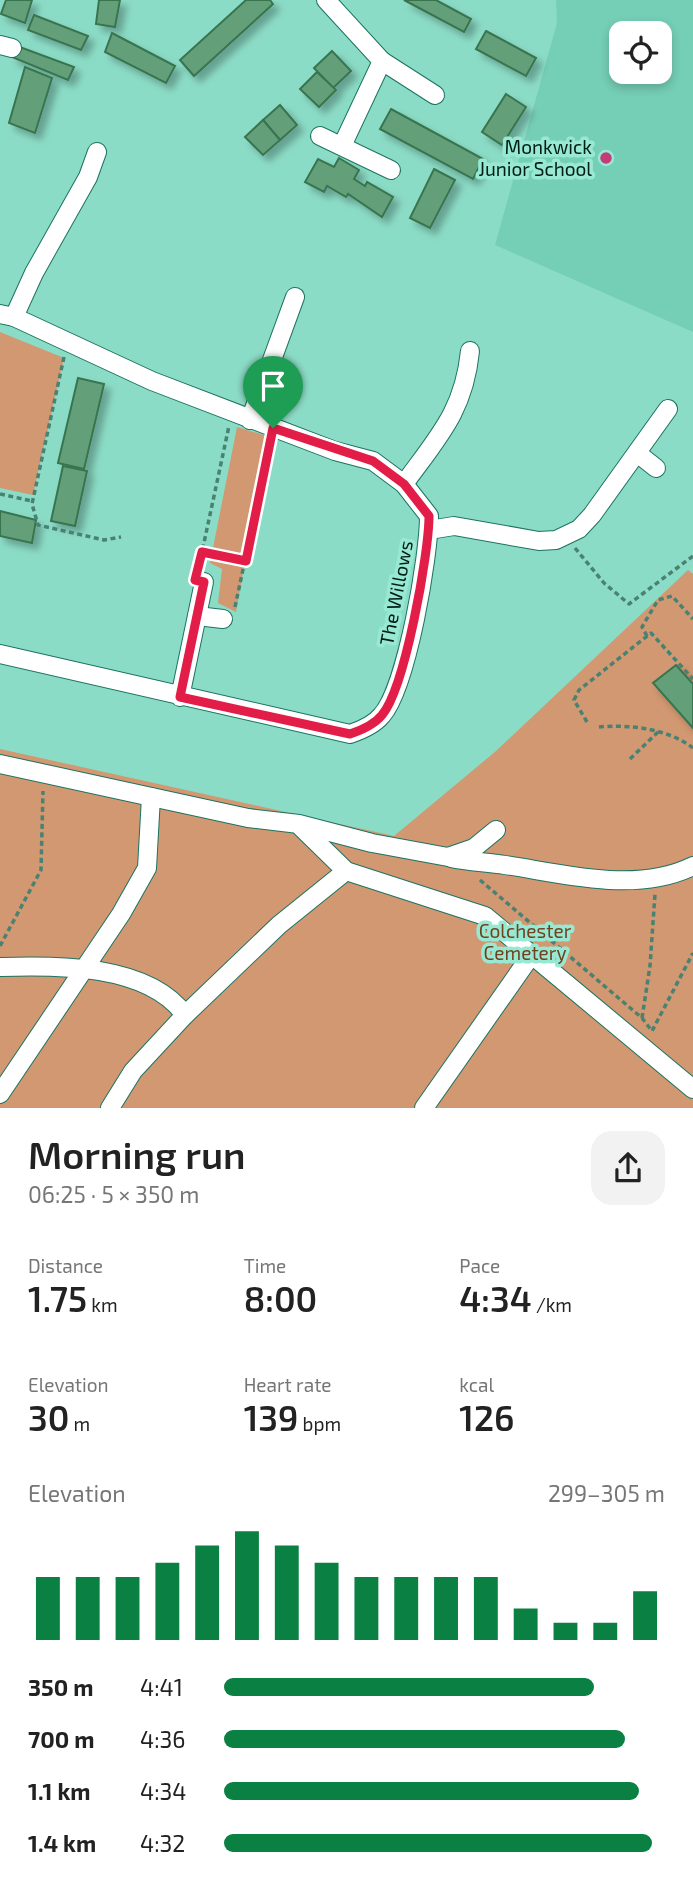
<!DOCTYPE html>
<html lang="en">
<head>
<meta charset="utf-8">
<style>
  body { margin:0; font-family:"Exo 2",sans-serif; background:#f2f2f2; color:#222; height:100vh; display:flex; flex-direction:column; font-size:26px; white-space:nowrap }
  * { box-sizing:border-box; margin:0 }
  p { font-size:23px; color:#767676 }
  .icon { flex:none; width:38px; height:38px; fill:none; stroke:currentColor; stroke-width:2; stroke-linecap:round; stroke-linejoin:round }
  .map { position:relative; height:1108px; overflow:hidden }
  .details { display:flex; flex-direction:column; background:#fff; flex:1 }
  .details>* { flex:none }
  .tools { position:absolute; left:609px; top:21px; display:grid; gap:14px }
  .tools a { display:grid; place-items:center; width:63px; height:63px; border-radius:14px; background:#fff; box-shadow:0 4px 10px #0003; font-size:35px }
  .pin { position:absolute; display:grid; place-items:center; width:60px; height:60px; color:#fff; margin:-72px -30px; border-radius:50% 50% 50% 0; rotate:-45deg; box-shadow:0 0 7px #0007 }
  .pin .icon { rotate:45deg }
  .round { display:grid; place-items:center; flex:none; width:74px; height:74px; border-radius:21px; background:#f2f2f2 }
  .headline { display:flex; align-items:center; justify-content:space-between; height:119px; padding:0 28px }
  h1 { font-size:38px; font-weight:600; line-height:52px }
  .metrics { display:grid; grid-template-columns:repeat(3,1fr); gap:10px; height:119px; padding:7px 28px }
  .metrics div { display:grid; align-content:center }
  .metrics b { font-size:35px; font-weight:600 }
  .metrics small { font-size:19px; font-weight:400 }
  .metrics p { font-size:19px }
  .chart { height:196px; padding:14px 28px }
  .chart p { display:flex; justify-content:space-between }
  .chart svg { width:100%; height:126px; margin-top:7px; stroke:#0b8043; stroke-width:6 }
  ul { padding:0 28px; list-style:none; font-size:23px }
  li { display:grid; grid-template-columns:112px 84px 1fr; align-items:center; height:52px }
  li i { height:18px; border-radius:9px; background:#0b8043 }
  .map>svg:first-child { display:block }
</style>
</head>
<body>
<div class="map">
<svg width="693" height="1108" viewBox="0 0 693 1108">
  <defs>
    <filter id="shadow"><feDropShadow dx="6" dy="6" stdDeviation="3.5" flood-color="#0004"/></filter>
  </defs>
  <rect width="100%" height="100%" fill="#8bdcc6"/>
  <!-- built -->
  <path fill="#75ceb6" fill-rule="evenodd" d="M556 0H693V332L495 245 557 23ZM621 33H660V72H621Z"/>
  <!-- green -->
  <g fill="#d19871">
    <polygon points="0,332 64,358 33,495 0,488"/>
    <polygon points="237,427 267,436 236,612 218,603 222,569 210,563"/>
    <polygon points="688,570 693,574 693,1108 0,1108 0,749 394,836 496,751"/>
  </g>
  <!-- building -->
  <g fill="#64a079" stroke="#397450" stroke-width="2" filter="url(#shadow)">
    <polygon points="6,0 32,0 25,23 1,14"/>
    <polygon points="99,0 120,0 115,27 96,24"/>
    <polygon points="246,0 270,0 273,4 194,76 180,60"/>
    <polygon points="404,0 436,0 471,19 464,32"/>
    <polygon points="34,15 88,36 81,50 28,30"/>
    <polygon points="486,31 536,58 526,76 476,49"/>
    <polygon points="112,33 175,66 166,83 105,52"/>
    <polygon points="17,46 74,67 68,80 12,57"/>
    <polygon points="332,51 351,71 333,88 314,68"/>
    <polygon points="25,67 52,78 35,133 9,123"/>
    <polygon points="317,72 336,90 319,107 300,89"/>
    <polygon points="506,94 526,107 502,145 482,132"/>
    <polygon points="280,105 297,125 280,140 263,120"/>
    <polygon points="391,109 483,159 473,179 380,129"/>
    <polygon points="263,120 280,140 263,155 245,137"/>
    <polygon points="339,158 359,170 354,179 365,186 367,182 393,197 382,217 348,194 346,197 327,186 324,192 305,182 318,159 334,167"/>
    <polygon points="434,169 455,180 430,228 410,218"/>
    <polygon points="78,378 104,384 84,469 58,463"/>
    <polygon points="63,466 87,471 75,526 51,521"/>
    <polygon points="0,511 36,520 32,543 0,536"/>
    <polygon points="676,665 693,684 693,728 653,683"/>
  </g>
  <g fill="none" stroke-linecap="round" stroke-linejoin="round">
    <defs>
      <g id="minor">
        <polyline points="326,0 382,61 342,146"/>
        <polyline points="0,45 12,48"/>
        <polyline points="382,61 435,95"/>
        <polyline points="320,136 391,170"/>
        <path d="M0 314 14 317 152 381 335 451 373 461 404 484 429 516C429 556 407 686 382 715 374 725 362 730 350 734L0 654"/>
        <polyline points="14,317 34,273 88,177 97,152"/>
        <polyline points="250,420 295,297"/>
        <polyline points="637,453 656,468"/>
        <path d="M404 484C438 437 464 411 470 351"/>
        <polyline points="429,530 454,526 539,541 556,540 579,529 592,515 668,409"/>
        <polyline points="197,616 223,619"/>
        <polyline points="180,697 204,582"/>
        <polyline points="0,764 248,818 299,824 372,843 448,857 474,848 496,830"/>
        <polyline points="301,827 346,871 485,916 693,1089"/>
        <path d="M451 858C469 862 487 862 505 865 565 874 636 894 693 866"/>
        <path d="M0 967C57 965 148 964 185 1015L133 1071 110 1108"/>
        <polyline points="185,1015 279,925 346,871"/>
        <polyline points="0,1094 121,914 147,868 151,797"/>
        <polyline points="424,1108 532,954"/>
      </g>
    </defs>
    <!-- minor casing -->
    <use href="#minor" stroke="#1c7361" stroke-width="20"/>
    <!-- path -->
    <g stroke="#498172" stroke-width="3.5" stroke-dasharray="5 3.5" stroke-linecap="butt">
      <polyline points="64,357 32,504 38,525 104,540 121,537"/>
      <polyline points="0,494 32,501"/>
      <polyline points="575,548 604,583 629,604 693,556"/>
      <polyline points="202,552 246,561"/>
      <polyline points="199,566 229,426"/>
      <polyline points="235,607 270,443"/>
      <polyline points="647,636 642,627 658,600 672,596 693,619"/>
      <polyline points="587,722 574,700 579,690 651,633 693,679"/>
      <path d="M599 727C629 724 669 729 693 748"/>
      <polyline points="630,759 658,732"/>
      <polyline points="480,880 642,1018 652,1031 693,953"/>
      <polyline points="0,946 41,870 43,791"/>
      <polyline points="642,1018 650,966 655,894"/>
    </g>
    <!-- minor -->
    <use href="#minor" stroke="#fff" stroke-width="18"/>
  </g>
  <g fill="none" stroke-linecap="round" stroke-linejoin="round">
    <defs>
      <path id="route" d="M273 428 373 461 404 484 429 516C429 553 405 688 382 715 374 725 362 730 350 734L180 697 204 582 195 580 202 552 246 561Z"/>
    </defs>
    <!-- route casing -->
    <use href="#route" stroke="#fff" stroke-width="14"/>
    <!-- route -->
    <use href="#route" stroke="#e11d48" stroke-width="9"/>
  </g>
  <!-- markers -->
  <circle fill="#c23c7c" stroke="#98e9d3" stroke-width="2.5" cx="606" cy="158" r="7"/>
  <g text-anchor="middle" stroke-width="7" stroke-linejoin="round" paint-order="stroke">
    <!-- poi labels -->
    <g font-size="19" fill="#001c15" stroke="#98e9d3" text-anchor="end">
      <text x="592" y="154">Monkwick<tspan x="592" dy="22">Junior School</tspan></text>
    </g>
    <!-- street labels -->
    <g font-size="19" fill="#001c15" stroke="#98e9d3">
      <text transform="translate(396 593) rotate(-79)" y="7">The Willows</text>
    </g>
    <!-- park labels -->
    <g font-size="19" fill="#71411e" stroke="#98e9d3">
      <text x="525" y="938">Colchester<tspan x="525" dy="22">Cemetery</tspan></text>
    </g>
  </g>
</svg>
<div class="tools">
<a><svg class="icon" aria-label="locate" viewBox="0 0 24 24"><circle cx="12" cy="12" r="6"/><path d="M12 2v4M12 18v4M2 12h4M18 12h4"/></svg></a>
</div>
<div class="pin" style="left:273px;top:428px;background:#1e9e55"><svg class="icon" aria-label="arrive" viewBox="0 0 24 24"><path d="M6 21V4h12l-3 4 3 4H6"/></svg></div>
</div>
<section class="details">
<div class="headline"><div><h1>Morning run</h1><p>06:25 · 5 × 350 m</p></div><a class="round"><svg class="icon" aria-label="share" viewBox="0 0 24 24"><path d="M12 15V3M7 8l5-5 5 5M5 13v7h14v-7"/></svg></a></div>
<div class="metrics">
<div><p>Distance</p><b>1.75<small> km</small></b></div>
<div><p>Time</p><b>8:00</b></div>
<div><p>Pace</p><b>4:34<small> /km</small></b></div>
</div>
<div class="metrics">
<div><p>Elevation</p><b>30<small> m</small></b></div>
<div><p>Heart rate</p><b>139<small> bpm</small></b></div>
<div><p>kcal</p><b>126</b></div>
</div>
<div class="chart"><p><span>Elevation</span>299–305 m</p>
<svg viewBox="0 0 160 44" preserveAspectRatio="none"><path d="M5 44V22M15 44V22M25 44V22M35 44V17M45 44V11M55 44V6M65 44V11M75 44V17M85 44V22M95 44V22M105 44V22M115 44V22M125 44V33M135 44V38M145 44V38M155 44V27"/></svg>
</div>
<ul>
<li><b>350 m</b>4:41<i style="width:84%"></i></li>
<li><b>700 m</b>4:36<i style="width:91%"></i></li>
<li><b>1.1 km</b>4:34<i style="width:94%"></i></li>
<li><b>1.4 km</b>4:32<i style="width:97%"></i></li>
</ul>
</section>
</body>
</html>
